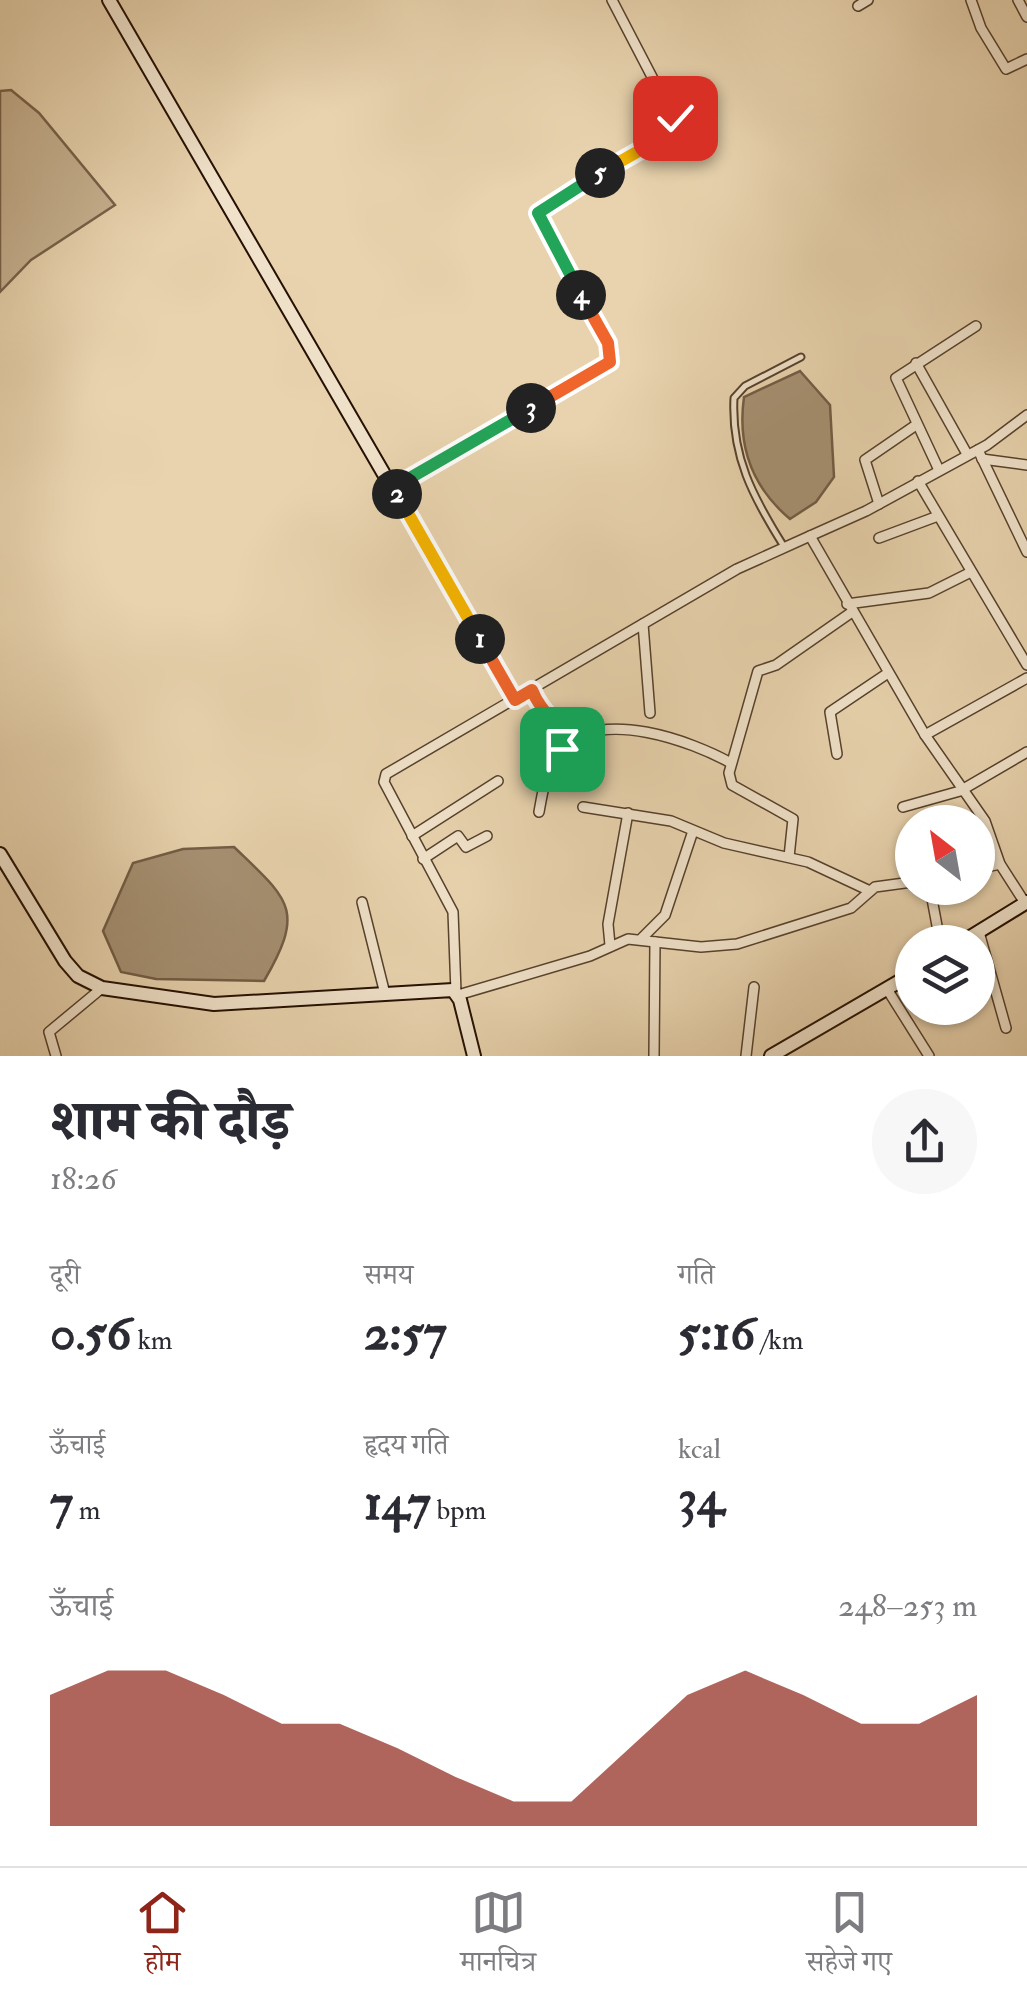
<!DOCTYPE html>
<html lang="hi">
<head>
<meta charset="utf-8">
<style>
  body { margin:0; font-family:"IM FELL Double Pica","Noto Serif Devanagari",serif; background:#f7f7f7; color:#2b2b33; height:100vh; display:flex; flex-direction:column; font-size:38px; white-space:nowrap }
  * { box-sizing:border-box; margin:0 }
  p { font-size:32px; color:#7c7c81 }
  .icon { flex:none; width:55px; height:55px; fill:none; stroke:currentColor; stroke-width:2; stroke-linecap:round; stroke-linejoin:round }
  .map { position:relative; height:1056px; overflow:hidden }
  .details { display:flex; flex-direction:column; background:#fff; flex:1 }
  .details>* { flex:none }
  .needle { width:65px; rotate:329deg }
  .tools { position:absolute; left:895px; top:805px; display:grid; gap:20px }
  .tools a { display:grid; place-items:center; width:100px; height:100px; border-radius:50%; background:#fff; box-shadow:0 2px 8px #0004; font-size:50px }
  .pin { position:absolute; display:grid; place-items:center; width:85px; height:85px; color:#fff; margin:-42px; border-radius:20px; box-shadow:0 5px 15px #0006 }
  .km { position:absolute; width:50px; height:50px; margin:-25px; border-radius:50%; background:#222; color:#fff; font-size:28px; line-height:50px; text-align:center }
  .round { display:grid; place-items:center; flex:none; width:105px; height:105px; border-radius:52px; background:#f7f7f7 }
  .headline { display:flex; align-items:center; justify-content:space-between; height:170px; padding:0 50px }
  h1 { font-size:55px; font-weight:800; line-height:75px }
  .stats { display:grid; grid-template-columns:repeat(3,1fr); gap:15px; height:170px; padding:10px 50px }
  .stats div { display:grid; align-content:center }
  .stats b { font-size:50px; font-weight:800 }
  .stats small { font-size:28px; font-weight:400 }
  .stats p { font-size:28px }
  .chart { height:280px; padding:20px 50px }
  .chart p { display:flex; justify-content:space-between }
  .chart svg { width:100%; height:180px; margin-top:10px; fill:#8f2418; opacity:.7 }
  .menu { display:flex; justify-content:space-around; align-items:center; height:140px; border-top:2px solid #e1e1e2; background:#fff; font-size:28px; color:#7c7c81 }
  .menu a { display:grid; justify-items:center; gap:5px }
  .menu .on { color:#8f2418 }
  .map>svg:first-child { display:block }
</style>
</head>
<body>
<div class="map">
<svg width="1027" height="1056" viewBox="0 0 1027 1056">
  <rect width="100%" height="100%" fill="#e8d3ae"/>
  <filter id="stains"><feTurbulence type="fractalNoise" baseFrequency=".002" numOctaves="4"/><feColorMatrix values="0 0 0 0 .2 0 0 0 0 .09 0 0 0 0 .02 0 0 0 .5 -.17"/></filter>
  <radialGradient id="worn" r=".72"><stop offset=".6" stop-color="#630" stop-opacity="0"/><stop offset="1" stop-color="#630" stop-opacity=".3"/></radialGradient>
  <!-- green -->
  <polygon fill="#c7b291" stroke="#766149" stroke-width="2.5" points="11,90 39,113 115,205 31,260 0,292 0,91"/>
  <!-- water -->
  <g fill="#a69173" stroke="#725d45" stroke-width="2.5">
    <path d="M800 371 830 405 834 477 816 502 790 519C752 487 737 447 744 397Z"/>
    <path d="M234 847C289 900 306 909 264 981L156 979 121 972 103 931 133 863 183 849Z"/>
  </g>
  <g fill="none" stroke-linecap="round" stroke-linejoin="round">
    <defs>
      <path id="lane" d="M783 545C753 497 731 456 734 398L745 386 801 357"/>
      <g id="street">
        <polyline points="971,0 981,28 1006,69 1027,59"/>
        <polyline points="1018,0 1027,17"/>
        <polyline points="858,6 868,0"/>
        <polyline points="916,363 967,454"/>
        <polyline points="978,450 1027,552"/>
        <polyline points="982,459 1027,465"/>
        <polyline points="938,468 896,378 976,326"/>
        <polyline points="918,481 1027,665"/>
        <polyline points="394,488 610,362 608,343 538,213 677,125 612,0"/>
        <polyline points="879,504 865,460 916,425"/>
        <polyline points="810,536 866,511 987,445 1027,415"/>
        <polyline points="879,538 938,516"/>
        <polyline points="847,604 929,593 971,572"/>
        <polyline points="643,624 650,713"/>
        <polyline points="532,690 540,712 556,720 570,743"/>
        <polyline points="925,735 1027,678"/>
        <polyline points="837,754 830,712 888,673"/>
        <polyline points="583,807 671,821 724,843 808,862 870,891"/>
        <polyline points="903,807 960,791 1027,752"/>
        <path d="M539 812C543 790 546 766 563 748 602 708 691 741 731 763"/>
        <polyline points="412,836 498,781"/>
        <polyline points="789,857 793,819 732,785 729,773 758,671 776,665 852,612"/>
        <polyline points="423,859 458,836 466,847 487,836"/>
        <polyline points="978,869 1000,864"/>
        <polyline points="930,888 940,942"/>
        <polyline points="362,902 385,994"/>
        <polyline points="979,932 1006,1028"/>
        <polyline points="642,938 665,915 693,831"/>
        <polyline points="610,945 608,924 628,813"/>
        <polyline points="887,989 929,1056"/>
        <polyline points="456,992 453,912 384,782 386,774 737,569 810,536 925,735 985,821 1000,864 1025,903"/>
        <polyline points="458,995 590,956 628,939 701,947 737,944 851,908 875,887 912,882"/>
        <polyline points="56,1056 49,1032 102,988"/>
        <polyline points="654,1056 655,942"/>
        <polyline points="746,1056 754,987"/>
      </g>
      <g id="secondary">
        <polyline points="109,0 515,700"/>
        <polyline points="0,854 65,961 78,976 102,988 214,1004 453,990 460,1000 474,1056"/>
        <polyline points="962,942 1027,902"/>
        <polyline points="771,1056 912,974"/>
      </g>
    </defs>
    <!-- lane casing -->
    <use href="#lane" stroke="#56412c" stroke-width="9"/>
    <!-- street casing -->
    <use href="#street" stroke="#56412c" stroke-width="12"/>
    <!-- secondary casing -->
    <use href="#secondary" stroke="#251001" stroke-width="16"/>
    <!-- lane -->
    <use href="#lane" stroke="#f0e2ca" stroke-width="5"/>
    <!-- street -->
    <use href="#street" stroke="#f0e2ca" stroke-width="9"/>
    <!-- secondary -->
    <use href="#secondary" stroke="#f0e2ca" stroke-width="12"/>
  </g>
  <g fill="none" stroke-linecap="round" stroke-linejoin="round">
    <defs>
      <path id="split-1" d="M480 639 515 700 532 690C541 713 557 721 570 743L562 749"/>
      <polyline id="split-2" points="397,494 480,639"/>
      <polyline id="split-3" points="397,494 394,488 403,482 531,408"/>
      <polyline id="split-4" points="531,408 610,362 608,343 581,295"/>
      <polyline id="split-5" points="581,295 538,213 600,173"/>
      <polyline id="split-6" points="600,173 674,131 675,118"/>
    </defs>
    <!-- split-1 casing -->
    <use href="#split-1" stroke="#fff" stroke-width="20"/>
    <!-- split-2 casing -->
    <use href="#split-2" stroke="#fff" stroke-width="20"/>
    <!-- split-3 casing -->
    <use href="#split-3" stroke="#fff" stroke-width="20"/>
    <!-- split-4 casing -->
    <use href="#split-4" stroke="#fff" stroke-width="20"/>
    <!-- split-5 casing -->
    <use href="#split-5" stroke="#fff" stroke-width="20"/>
    <!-- split-6 casing -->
    <use href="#split-6" stroke="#fff" stroke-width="20"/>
    <!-- split-1 -->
    <use href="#split-1" stroke="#f0652b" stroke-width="12"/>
    <!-- split-2 -->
    <use href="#split-2" stroke="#f5b400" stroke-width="12"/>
    <!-- split-3 -->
    <use href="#split-3" stroke="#22a559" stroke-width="12"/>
    <!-- split-4 -->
    <use href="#split-4" stroke="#f0652b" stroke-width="12"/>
    <!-- split-5 -->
    <use href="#split-5" stroke="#22a559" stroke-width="12"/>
    <!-- split-6 -->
    <use href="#split-6" stroke="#f5b400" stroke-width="12"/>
  </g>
  <rect width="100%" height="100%" filter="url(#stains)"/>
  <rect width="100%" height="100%" fill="url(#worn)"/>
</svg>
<div class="tools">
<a><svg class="needle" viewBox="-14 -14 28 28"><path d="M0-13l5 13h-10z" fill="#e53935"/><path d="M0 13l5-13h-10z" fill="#7c7c81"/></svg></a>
<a><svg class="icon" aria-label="layers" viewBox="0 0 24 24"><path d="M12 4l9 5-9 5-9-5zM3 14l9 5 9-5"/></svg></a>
</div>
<div class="pin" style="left:562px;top:749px;background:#1e9e55"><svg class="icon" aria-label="arrive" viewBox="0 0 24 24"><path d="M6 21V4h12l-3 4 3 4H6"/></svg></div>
<div class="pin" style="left:675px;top:118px;background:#d93025"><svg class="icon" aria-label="check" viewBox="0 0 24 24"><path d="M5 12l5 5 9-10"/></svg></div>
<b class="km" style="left:480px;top:639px">1</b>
<b class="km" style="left:397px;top:494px">2</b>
<b class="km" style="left:531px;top:408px">3</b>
<b class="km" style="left:581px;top:295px">4</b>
<b class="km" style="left:600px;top:173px">5</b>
</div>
<section class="details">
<div class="headline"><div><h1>शाम की दौड़</h1><p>18:26</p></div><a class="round"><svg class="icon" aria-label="share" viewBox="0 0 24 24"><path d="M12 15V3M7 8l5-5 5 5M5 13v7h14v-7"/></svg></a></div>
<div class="stats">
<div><p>दूरी</p><b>0.56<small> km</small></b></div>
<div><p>समय</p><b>2:57</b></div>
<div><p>गति</p><b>5:16<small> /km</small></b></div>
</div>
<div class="stats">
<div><p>ऊँचाई</p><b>7<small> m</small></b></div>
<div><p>हृदय गति</p><b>147<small> bpm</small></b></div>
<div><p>kcal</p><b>34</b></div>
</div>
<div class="chart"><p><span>ऊँचाई</span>248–253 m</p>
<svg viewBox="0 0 160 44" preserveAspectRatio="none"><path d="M0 44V12L10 6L20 6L30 12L40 19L50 19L60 25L70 32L80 38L90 38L100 25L110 12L120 6L130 12L140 19L150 19L160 12V44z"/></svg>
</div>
</section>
<nav class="menu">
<a class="on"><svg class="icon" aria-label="home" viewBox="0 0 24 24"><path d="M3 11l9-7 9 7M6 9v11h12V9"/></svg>होम</a>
<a><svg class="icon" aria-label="map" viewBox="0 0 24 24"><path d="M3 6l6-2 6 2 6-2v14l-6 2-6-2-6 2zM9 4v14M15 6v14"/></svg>मानचित्र</a>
<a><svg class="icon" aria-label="saved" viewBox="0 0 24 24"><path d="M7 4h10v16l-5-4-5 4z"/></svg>सहेजे गए</a>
</nav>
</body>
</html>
